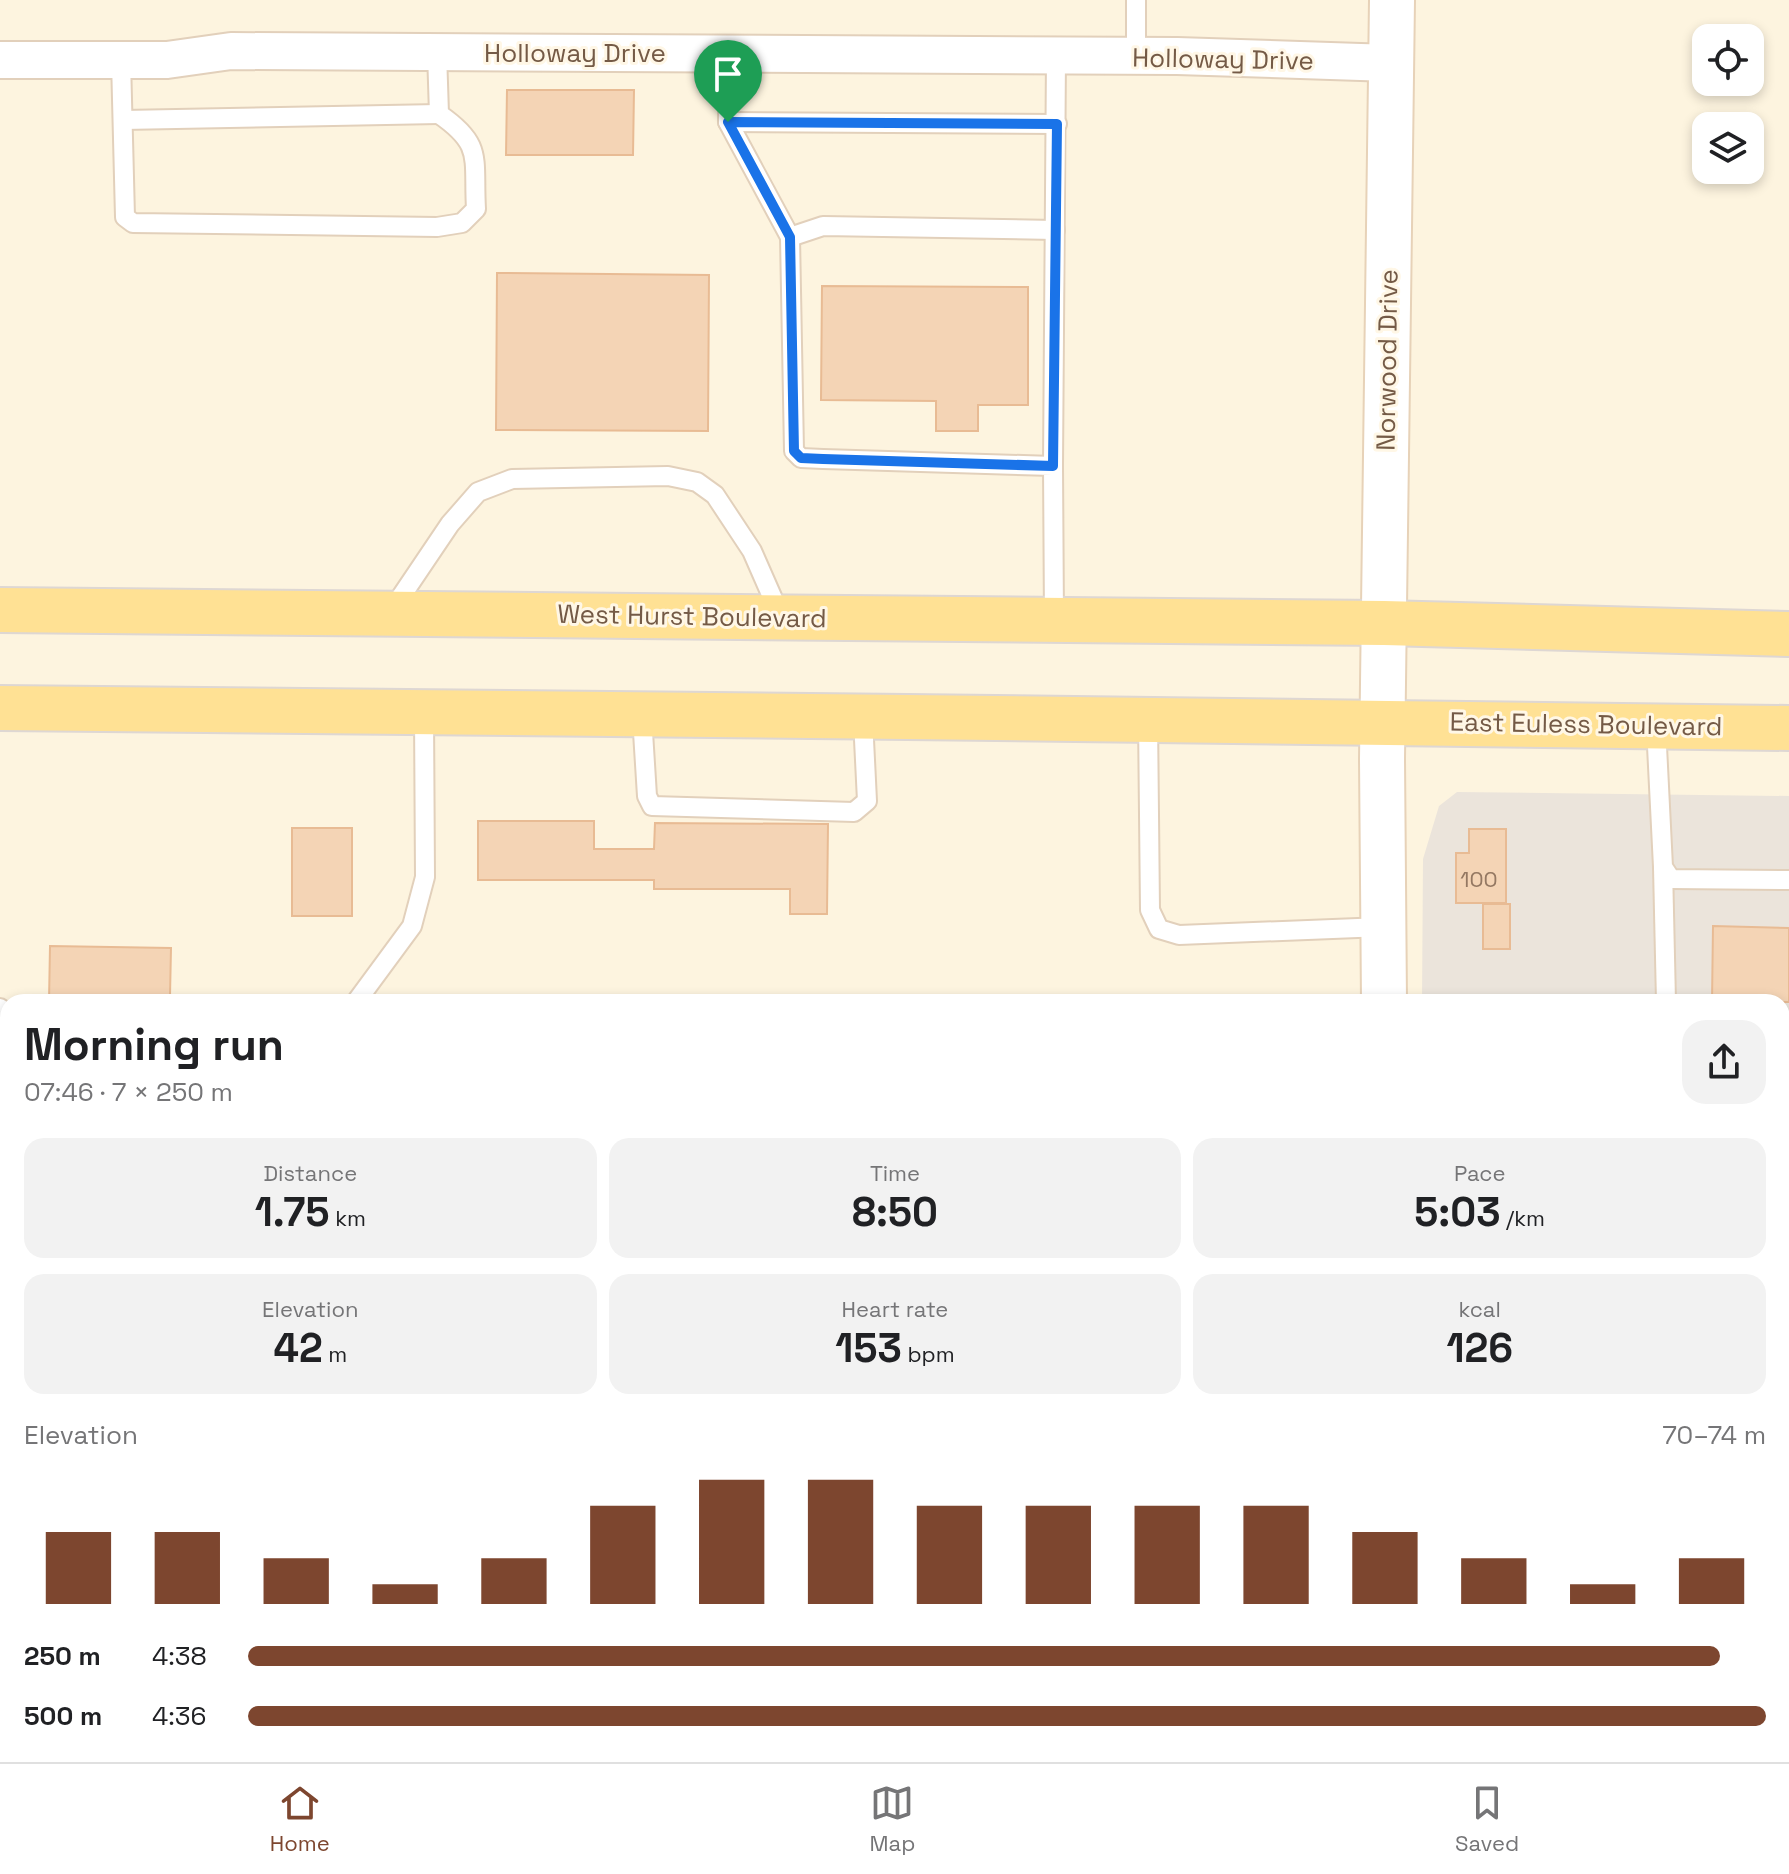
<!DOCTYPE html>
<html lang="en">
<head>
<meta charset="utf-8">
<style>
  body { margin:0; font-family:"Space Grotesk",sans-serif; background:#f2f2f2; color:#202124; height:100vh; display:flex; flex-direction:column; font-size:30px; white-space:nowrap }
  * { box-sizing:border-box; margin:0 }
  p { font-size:26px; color:#757577 }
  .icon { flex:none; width:44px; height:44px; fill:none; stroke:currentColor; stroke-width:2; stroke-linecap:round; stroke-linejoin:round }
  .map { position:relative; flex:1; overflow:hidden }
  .sheet { position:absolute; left:0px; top:994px; width:1790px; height:768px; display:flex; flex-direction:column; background:#fff; border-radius:24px 24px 0 0; box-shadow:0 4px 12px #0003 }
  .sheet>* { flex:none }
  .fabs { position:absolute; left:1692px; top:24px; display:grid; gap:16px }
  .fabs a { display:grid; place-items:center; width:72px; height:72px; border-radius:16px; background:#fff; box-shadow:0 4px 12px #0003; font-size:40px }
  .pin { position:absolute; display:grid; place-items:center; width:68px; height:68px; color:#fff; margin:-82px -34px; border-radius:50% 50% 50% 0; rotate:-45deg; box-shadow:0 0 8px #0007 }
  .pin .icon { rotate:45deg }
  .round { display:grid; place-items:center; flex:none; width:84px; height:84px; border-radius:24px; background:#f2f2f2 }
  .summary { display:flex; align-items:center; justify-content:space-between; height:136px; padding:0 24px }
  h1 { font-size:44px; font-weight:700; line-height:60px }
  .metrics { display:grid; grid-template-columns:repeat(3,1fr); gap:12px; height:136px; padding:8px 24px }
  .metrics div { display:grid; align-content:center; border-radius:20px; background:#f2f2f2; text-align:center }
  .metrics b { font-size:40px; font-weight:700 }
  .metrics small { font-size:22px; font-weight:400 }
  .metrics p { font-size:22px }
  .chart { height:224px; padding:16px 24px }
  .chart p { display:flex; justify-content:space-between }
  .chart svg { width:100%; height:144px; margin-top:8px; stroke:#7d462f; stroke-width:6 }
  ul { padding:0 24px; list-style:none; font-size:26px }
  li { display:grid; grid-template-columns:128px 96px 1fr; align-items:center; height:60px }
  li i { height:20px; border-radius:10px; background:#7d462f }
  .menu { display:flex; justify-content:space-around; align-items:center; height:112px; border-top:2px solid #e0e0e0; background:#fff; font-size:22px; color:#757577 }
  .menu a { display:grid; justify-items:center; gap:4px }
  .menu .active { color:#7d462f }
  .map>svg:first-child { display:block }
</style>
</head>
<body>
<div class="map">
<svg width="1789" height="1762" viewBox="0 0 1789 1762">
  <rect width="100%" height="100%" fill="#fdf4df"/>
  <!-- industrial -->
  <polygon fill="#ebe4db" points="1457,792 1789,796 1789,1762 1422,1762 1422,1754 1782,1754 1782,1002 1422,1002 1423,859 1439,806"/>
  <!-- building -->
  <g fill="#f4d4b5" stroke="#e8bb94" stroke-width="2">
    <polygon points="507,90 634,90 633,155 506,155"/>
    <polygon points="497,273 709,275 708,431 496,430"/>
    <polygon points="822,286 1028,287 1028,405 978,405 978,431 936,431 936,401 821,400"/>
    <polygon points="478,821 594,821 594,849 654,849 655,823 828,824 827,914 790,914 790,889 654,889 654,880 478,880"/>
    <rect x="292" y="828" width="60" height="88"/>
    <polygon points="1469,829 1506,829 1506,903 1456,903 1456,853 1469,853"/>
    <rect x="1483" y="904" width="27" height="45"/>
    <polygon points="1713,926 1789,928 1789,1002 1712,1002"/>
    <polygon points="50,946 171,948 170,996 139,996 139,1002 49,1002"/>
  </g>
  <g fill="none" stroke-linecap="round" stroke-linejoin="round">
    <defs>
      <g id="lane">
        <polyline points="729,53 728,122 790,237 794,451 801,458 823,459 1053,466 1054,619"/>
        <polyline points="1136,56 1136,0"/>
        <path d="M121 60 125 217 133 223 437 227 462 223 476 209C473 158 484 145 439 114L437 52"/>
        <polyline points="123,120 439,114"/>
        <polyline points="728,122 1057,124"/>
        <polyline points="790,237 823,226 1055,230"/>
        <polyline points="1053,466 1056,56"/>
        <polyline points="392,610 450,524 478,492 512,479 668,476 697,482 715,495 752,551 781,617"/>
        <polyline points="642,716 647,796 652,806 854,812 867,801 863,719"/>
        <polyline points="1148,719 1150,910 1159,929 1179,935 1383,927"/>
        <polyline points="1656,726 1663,867 1671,879 1789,880"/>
        <polyline points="1663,867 1666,1002"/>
        <polyline points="356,1002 412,926 425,877 424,714"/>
        <polyline points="0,1008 8,1467"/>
        <polyline points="302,1754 302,1762"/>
        <polyline points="681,1754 681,1762"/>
        <polyline points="1687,1754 1687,1762"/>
      </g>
      <polyline id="street" points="0,60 167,60 231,51 1177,56 1391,63"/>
      <g id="secondary">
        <polyline points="1384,1002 1382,759 1392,0"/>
        <polyline points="1378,1762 1378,1754"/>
      </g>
      <g id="primary">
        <polyline points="0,610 1384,623 1789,634"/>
        <path d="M0 708C596 716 1193 717 1789 728"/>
      </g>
    </defs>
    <!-- lane casing -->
    <use href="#lane" stroke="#e2d0bb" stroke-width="22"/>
    <!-- street casing -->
    <use href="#street" stroke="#e2d0bb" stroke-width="40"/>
    <!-- secondary casing -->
    <use href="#secondary" stroke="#e7d2b8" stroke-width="48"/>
    <!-- primary casing -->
    <use href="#primary" stroke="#ded7d3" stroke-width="48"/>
    <!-- lane -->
    <use href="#lane" stroke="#fff" stroke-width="18"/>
    <!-- street -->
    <use href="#street" stroke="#fff" stroke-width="36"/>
    <!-- secondary -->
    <use href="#secondary" stroke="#fff" stroke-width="44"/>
    <!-- primary -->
    <use href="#primary" stroke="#ffe194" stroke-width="44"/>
  </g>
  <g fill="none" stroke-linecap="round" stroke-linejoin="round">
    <defs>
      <polygon id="route" points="728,122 1057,124 1053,466 823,459 801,458 794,451 790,237"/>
    </defs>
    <!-- route casing -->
    <use href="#route" stroke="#fff" stroke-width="16"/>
    <!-- route -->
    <use href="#route" stroke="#1a73e8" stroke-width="10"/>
  </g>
  <g text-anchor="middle" stroke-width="6" stroke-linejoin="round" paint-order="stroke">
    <!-- number labels -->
    <g font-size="22" fill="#947862">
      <text x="1479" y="887">100</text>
    </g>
    <!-- street labels -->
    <g font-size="26" fill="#745a46" stroke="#fff7e6">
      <text x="575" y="62">Holloway Drive</text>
      <text transform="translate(1223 59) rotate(1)" y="9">Holloway Drive</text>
      <text transform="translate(1387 360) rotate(-89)" y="9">Norwood Drive</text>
      <text transform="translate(692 616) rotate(1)" y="9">West Hurst Boulevard</text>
      <text transform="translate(1586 724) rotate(1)" y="9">East Euless Boulevard</text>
    </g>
  </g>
</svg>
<div class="fabs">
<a><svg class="icon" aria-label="locate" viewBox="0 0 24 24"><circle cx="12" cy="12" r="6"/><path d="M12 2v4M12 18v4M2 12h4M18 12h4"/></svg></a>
<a><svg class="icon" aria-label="layers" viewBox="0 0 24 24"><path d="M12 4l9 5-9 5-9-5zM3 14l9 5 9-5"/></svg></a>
</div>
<div class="pin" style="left:728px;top:122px;background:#1e9e55"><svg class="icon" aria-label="arrive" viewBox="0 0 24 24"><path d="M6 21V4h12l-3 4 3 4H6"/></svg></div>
<section class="sheet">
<div class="summary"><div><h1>Morning run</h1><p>07:46 · 7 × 250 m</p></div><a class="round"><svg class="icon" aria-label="share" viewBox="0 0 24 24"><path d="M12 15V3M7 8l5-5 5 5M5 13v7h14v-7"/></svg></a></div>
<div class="metrics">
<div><p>Distance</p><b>1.75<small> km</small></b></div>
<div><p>Time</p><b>8:50</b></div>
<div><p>Pace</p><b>5:03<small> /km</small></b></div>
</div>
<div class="metrics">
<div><p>Elevation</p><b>42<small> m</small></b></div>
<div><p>Heart rate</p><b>153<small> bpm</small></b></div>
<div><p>kcal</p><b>126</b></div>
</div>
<div class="chart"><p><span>Elevation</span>70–74 m</p>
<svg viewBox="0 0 160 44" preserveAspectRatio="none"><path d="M5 44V22M15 44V22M25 44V30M35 44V38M45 44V30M55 44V14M65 44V6M75 44V6M85 44V14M95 44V14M105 44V14M115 44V14M125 44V22M135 44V30M145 44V38M155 44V30"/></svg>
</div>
<ul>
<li><b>250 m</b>4:38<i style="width:97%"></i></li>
<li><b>500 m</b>4:36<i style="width:100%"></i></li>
</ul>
</section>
</div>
<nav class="menu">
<a class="active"><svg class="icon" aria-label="home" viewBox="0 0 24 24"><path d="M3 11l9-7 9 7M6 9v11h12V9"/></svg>Home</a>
<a><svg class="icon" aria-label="map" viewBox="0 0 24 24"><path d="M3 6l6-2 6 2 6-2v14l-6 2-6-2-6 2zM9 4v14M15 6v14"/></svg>Map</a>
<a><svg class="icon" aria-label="saved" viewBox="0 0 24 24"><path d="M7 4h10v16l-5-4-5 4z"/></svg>Saved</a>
</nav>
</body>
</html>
